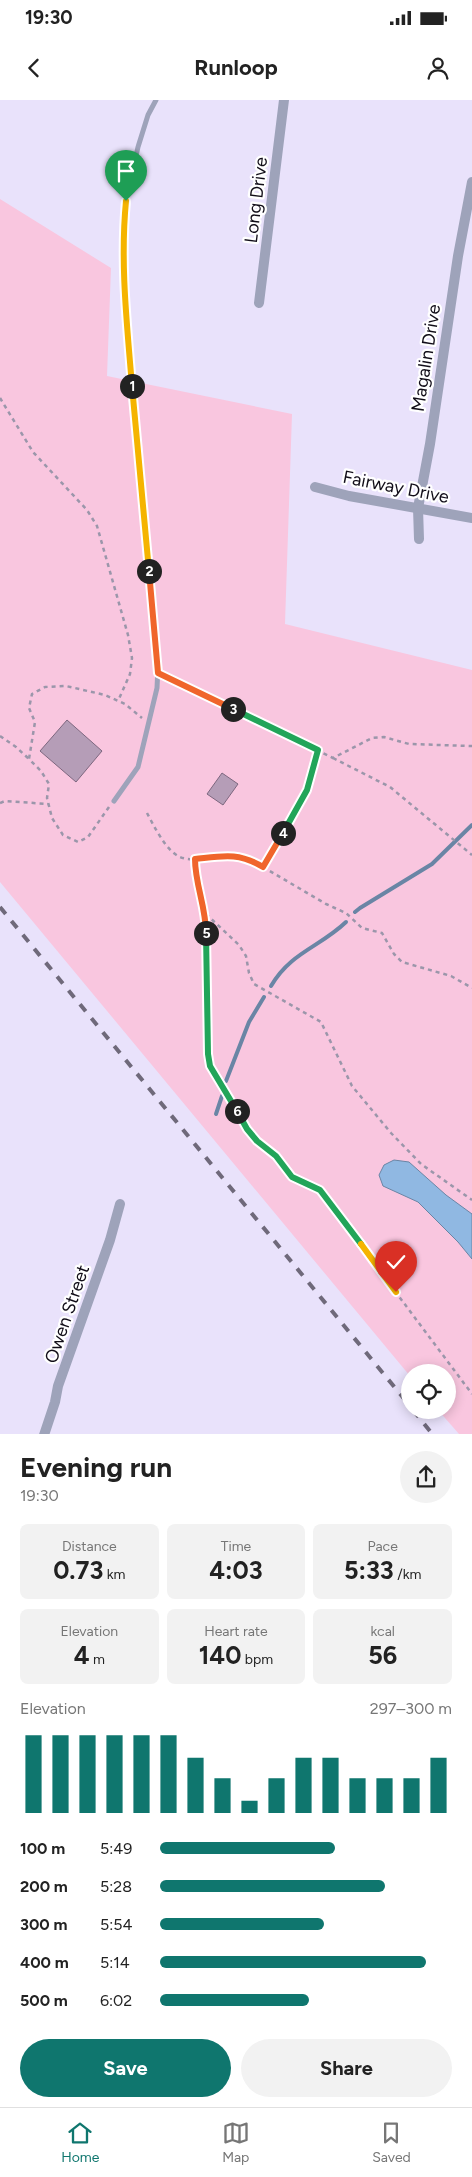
<!DOCTYPE html>
<html lang="en">
<head>
<meta charset="utf-8">
<style>
  body { margin:0; font-family:Figtree,sans-serif; background:#f2f2f2; color:#222; height:100vh; display:flex; flex-direction:column; font-size:19px; white-space:nowrap }
  * { box-sizing:border-box; margin:0 }
  p { font-size:16px; color:#767676 }
  .icon { flex:none; width:28px; height:28px; fill:none; stroke:currentColor; stroke-width:2; stroke-linecap:round; stroke-linejoin:round }
  .map { position:relative; height:1334px; overflow:hidden }
  .details { display:flex; flex-direction:column; background:#fff; flex:1 }
  .details>* { flex:none }
  .tools { position:absolute; left:401px; top:1264px; display:grid; gap:10px }
  .tools a { display:grid; place-items:center; width:55px; height:55px; border-radius:50%; background:#fff; box-shadow:0 2px 12px #0003; font-size:25px }
  .pin { position:absolute; display:grid; place-items:center; width:42px; height:42px; color:#fff; margin:-51px -21px; border-radius:50% 50% 50% 0; rotate:-45deg; box-shadow:0 0 5px #0007 }
  .pin .icon { rotate:45deg }
  .km { position:absolute; width:25px; height:25px; margin:-12px; border-radius:50%; background:#222; color:#fff; font-size:14px; line-height:25px; text-align:center }
  .round { display:grid; place-items:center; flex:none; width:52px; height:52px; border-radius:26px; background:#f2f2f2 }
  .headline { display:flex; align-items:center; justify-content:space-between; height:85px; padding:0 20px }
  h1 { font-size:28px; font-weight:700; line-height:38px }
  .figures { display:grid; grid-template-columns:repeat(3,1fr); gap:8px; height:85px; padding:5px 20px }
  .figures div { display:grid; align-content:center; border-radius:8px; background:#f2f2f2; text-align:center }
  .figures b { font-size:25px; font-weight:700 }
  .figures small { font-size:14px; font-weight:400 }
  .figures p { font-size:14px }
  .chart { height:140px; padding:10px 20px }
  .chart p { display:flex; justify-content:space-between }
  .chart svg { width:100%; height:90px; margin-top:5px; stroke:#0f766e; stroke-width:6 }
  .primary-button { display:flex; gap:10px; margin-top:auto; padding:10px 20px }
  .primary-button a { flex:1; height:58px; border-radius:30px; background:#0f766e; color:#fff; font-size:20px; font-weight:700; line-height:58px; text-align:center }
  .primary-button a+a { background:#f2f2f2; color:#222 }
  ul { padding:0 20px; list-style:none; font-size:16px }
  li { display:grid; grid-template-columns:80px 60px 1fr; align-items:center; height:38px }
  li i { height:12px; border-radius:6px; background:#0f766e }
  .status { display:flex; justify-content:space-between; align-items:center; height:35px; padding:0 25px; background:#fff; direction:ltr }
  .status svg { height:14px; fill:currentColor }
  header { display:flex; justify-content:space-between; align-items:center; height:65px; padding:0 20px; background:#fff; font-size:22px; font-weight:700 }
  .tabs { display:flex; justify-content:space-around; align-items:center; height:70px; border-top:1px solid #e0e0e0; background:#fff; font-size:14px; color:#767676 }
  .tabs a { display:grid; justify-items:center; gap:2px }
  .tabs .active { color:#0f766e }
  .map>svg:first-child { display:block }
</style>
</head>
<body>
<div class="status"><b>19:30</b><svg viewBox="0 0 49 12"><path d="M0 12V9h3v3zM5 12V6h3v6zM10 12V3h3v9zM15 12V0h3v12zM26 1h20v11H26zM47 4h2v5h-2z"/></svg></div>
<header><svg class="icon" aria-label="back" viewBox="0 0 24 24"><path d="M15 5l-7 7 7 7"/></svg>Runloop<svg class="icon" aria-label="person" viewBox="0 0 24 24"><circle cx="12" cy="8" r="4"/><path d="M4 21q1-7 8-7t8 7"/></svg></header>
<div class="map">
<svg width="472" height="1335" viewBox="0 0 472 1335">
  <rect width="100%" height="100%" fill="#e9e2fb"/>
  <!-- green -->
  <polygon fill="#f9c6df" points="0,99 111,168 107,276 292,314 285,524 472,570 472,1334 459,1334 438,1310 448,1310 448,1272 410,1272 410,1276 0,782"/>
  <!-- water -->
  <polygon fill="#90b8e2" stroke="#6a85a5" points="394,1060 409,1062 446,1095 472,1114 472,1159 458,1142 418,1102 383,1086 379,1075 384,1065"/>
  <g fill="none" stroke-linecap="round" stroke-linejoin="round">
    <!-- stream -->
    <g stroke="#6a85a5" stroke-width="4">
      <polyline points="355,812 360,808 432,764 472,725"/>
      <path d="M271 886C291 852 320 847 346 822"/>
      <polyline points="226,981 249,922 264,897"/>
      <polyline points="216,1014 222,996"/>
    </g>
  </g>
  <!-- building -->
  <g fill="#b59db7" stroke="#7d677f">
    <polygon points="67,620 102,651 76,682 40,651"/>
    <polygon points="222,673 238,684 223,705 207,694"/>
  </g>
  <g fill="none" stroke-linecap="round" stroke-linejoin="round">
    <!-- path -->
    <g stroke="#9b96aa" stroke-width="2.5" stroke-dasharray="4 4" stroke-linecap="butt">
      <polyline points="0,298 33,352 87,410 97,426 128,535 132,558 130,574 118,601"/>
      <polyline points="165,577 333,658 372,638 384,637 409,644 472,646"/>
      <polyline points="0,636 16,647 29,659"/>
      <polyline points="333,658 390,687 472,755"/>
      <polyline points="0,703 5,701 48,704"/>
      <polyline points="109,707 88,737 78,742 63,735 52,718 47,698 49,684 41,671 29,659 35,622 29,608 32,594 45,587 66,586 105,595 125,604 142,618"/>
      <path d="M147 713C154 726 166 751 180 757 197 764 217 753 235 756 246 757 254 761 263 767L307 690 319 651"/>
      <polyline points="195,759 195,771 206,820 208,954 210,966 247,1029 257,1041 276,1056 292,1077 320,1091 472,1294"/>
      <polyline points="263,767 326,804 346,813 362,828 382,833 394,854 402,862 451,876 472,888"/>
      <polyline points="206,814 239,845 246,856 249,873 254,884 321,922 352,986 391,1033 421,1064 472,1100"/>
    </g>
    <!-- lane -->
    <polyline stroke="#9ea3ba" stroke-width="5" points="114,701 138,667 157,588 158,567 125,203 122,137 126,101 138,47 148,15 156,0"/>
    <!-- street -->
    <g stroke="#9ea3ba" stroke-width="10">
      <polyline points="259,203 284,0"/>
      <polyline points="315,387 349,396 472,418"/>
      <polyline points="419,439 418,408 430,344 458,156 472,82"/>
      <polyline points="44,1335 55,1302 58,1286 110,1140 120,1104"/>
    </g>
    <!-- rail -->
    <g stroke="#6f697a" stroke-width="4" stroke-dasharray="9 9" stroke-linecap="butt">
      <polyline points="0,807 410,1306"/>
      <polyline points="413,1310 433,1335"/>
    </g>
  </g>
  <g fill="none" stroke-linecap="round" stroke-linejoin="round">
    <defs>
      <path id="split-1" d="M126 101C120 163 127 224 132 286"/>
      <polyline id="split-2" points="132,286 149,471"/>
      <polyline id="split-3" points="149,471 158,573 233,609"/>
      <polyline id="split-4" points="233,609 318,650 307,690 283,733"/>
      <path id="split-5" d="M206 833C206 807 195 784 195 759 223 756 238 752 263 767L283 733"/>
      <polyline id="split-6" points="206,833 208,954 210,966 237,1011"/>
      <polyline id="split-7" points="237,1011 247,1029 257,1041 276,1056 292,1077 320,1090 361,1144"/>
      <polyline id="split-8" points="361,1144 396,1192"/>
    </defs>
    <!-- split-1 casing -->
    <use href="#split-1" stroke="#fff" stroke-width="10"/>
    <!-- split-2 casing -->
    <use href="#split-2" stroke="#fff" stroke-width="10"/>
    <!-- split-3 casing -->
    <use href="#split-3" stroke="#fff" stroke-width="10"/>
    <!-- split-4 casing -->
    <use href="#split-4" stroke="#fff" stroke-width="10"/>
    <!-- split-5 casing -->
    <use href="#split-5" stroke="#fff" stroke-width="10"/>
    <!-- split-6 casing -->
    <use href="#split-6" stroke="#fff" stroke-width="10"/>
    <!-- split-7 casing -->
    <use href="#split-7" stroke="#fff" stroke-width="10"/>
    <!-- split-8 casing -->
    <use href="#split-8" stroke="#fff" stroke-width="10"/>
    <!-- split-1 -->
    <use href="#split-1" stroke="#f5b400" stroke-width="6"/>
    <!-- split-2 -->
    <use href="#split-2" stroke="#f5b400" stroke-width="6"/>
    <!-- split-3 -->
    <use href="#split-3" stroke="#f0652b" stroke-width="6"/>
    <!-- split-4 -->
    <use href="#split-4" stroke="#22a559" stroke-width="6"/>
    <!-- split-5 -->
    <use href="#split-5" stroke="#f0652b" stroke-width="6"/>
    <!-- split-6 -->
    <use href="#split-6" stroke="#22a559" stroke-width="6"/>
    <!-- split-7 -->
    <use href="#split-7" stroke="#22a559" stroke-width="6"/>
    <!-- split-8 -->
    <use href="#split-8" stroke="#f5b400" stroke-width="6"/>
  </g>
  <g text-anchor="middle" stroke-width="4.5" stroke-linejoin="round" paint-order="stroke">
    <!-- street labels -->
    <g font-size="18" fill="#110d18" stroke="#fff">
      <text transform="translate(256 100) rotate(-83)" y="6">Long Drive</text>
      <text transform="translate(426 258) rotate(-81)" y="6">Magalin Drive</text>
      <text transform="translate(396 387) rotate(11)" y="6">Fairway Drive</text>
      <text transform="translate(67 1214) rotate(-71)" y="6">Owen Street</text>
    </g>
  </g>
</svg>
<div class="tools">
<a><svg class="icon" aria-label="locate" viewBox="0 0 24 24"><circle cx="12" cy="12" r="6"/><path d="M12 2v4M12 18v4M2 12h4M18 12h4"/></svg></a>
</div>
<div class="pin" style="left:126px;top:101px;background:#1e9e55"><svg class="icon" aria-label="arrive" viewBox="0 0 24 24"><path d="M6 21V4h12l-3 4 3 4H6"/></svg></div>
<div class="pin" style="left:396px;top:1192px;background:#d93025"><svg class="icon" aria-label="check" viewBox="0 0 24 24"><path d="M5 12l5 5 9-10"/></svg></div>
<b class="km" style="left:132px;top:286px">1</b>
<b class="km" style="left:149px;top:471px">2</b>
<b class="km" style="left:233px;top:609px">3</b>
<b class="km" style="left:283px;top:733px">4</b>
<b class="km" style="left:206px;top:833px">5</b>
<b class="km" style="left:237px;top:1011px">6</b>
</div>
<section class="details">
<div class="headline"><div><h1>Evening run</h1><p>19:30</p></div><a class="round"><svg class="icon" aria-label="share" viewBox="0 0 24 24"><path d="M12 15V3M7 8l5-5 5 5M5 13v7h14v-7"/></svg></a></div>
<div class="figures">
<div><p>Distance</p><b>0.73<small> km</small></b></div>
<div><p>Time</p><b>4:03</b></div>
<div><p>Pace</p><b>5:33<small> /km</small></b></div>
</div>
<div class="figures">
<div><p>Elevation</p><b>4<small> m</small></b></div>
<div><p>Heart rate</p><b>140<small> bpm</small></b></div>
<div><p>kcal</p><b>56</b></div>
</div>
<div class="chart"><p><span>Elevation</span>297–300 m</p>
<svg viewBox="0 0 160 44" preserveAspectRatio="none"><path d="M5 44V6M15 44V6M25 44V6M35 44V6M45 44V6M55 44V6M65 44V17M75 44V27M85 44V38M95 44V27M105 44V17M115 44V17M125 44V27M135 44V27M145 44V27M155 44V17"/></svg>
</div>
<ul>
<li><b>100 m</b>5:49<i style="width:60%"></i></li>
<li><b>200 m</b>5:28<i style="width:77%"></i></li>
<li><b>300 m</b>5:54<i style="width:56%"></i></li>
<li><b>400 m</b>5:14<i style="width:91%"></i></li>
<li><b>500 m</b>6:02<i style="width:51%"></i></li>
</ul>
<div class="primary-button"><a>Save</a><a>Share</a></div>
</section>
<nav class="tabs">
<a class="active"><svg class="icon" aria-label="home" viewBox="0 0 24 24"><path d="M3 11l9-7 9 7M6 9v11h12V9"/></svg>Home</a>
<a><svg class="icon" aria-label="map" viewBox="0 0 24 24"><path d="M3 6l6-2 6 2 6-2v14l-6 2-6-2-6 2zM9 4v14M15 6v14"/></svg>Map</a>
<a><svg class="icon" aria-label="saved" viewBox="0 0 24 24"><path d="M7 4h10v16l-5-4-5 4z"/></svg>Saved</a>
</nav>
</body>
</html>
